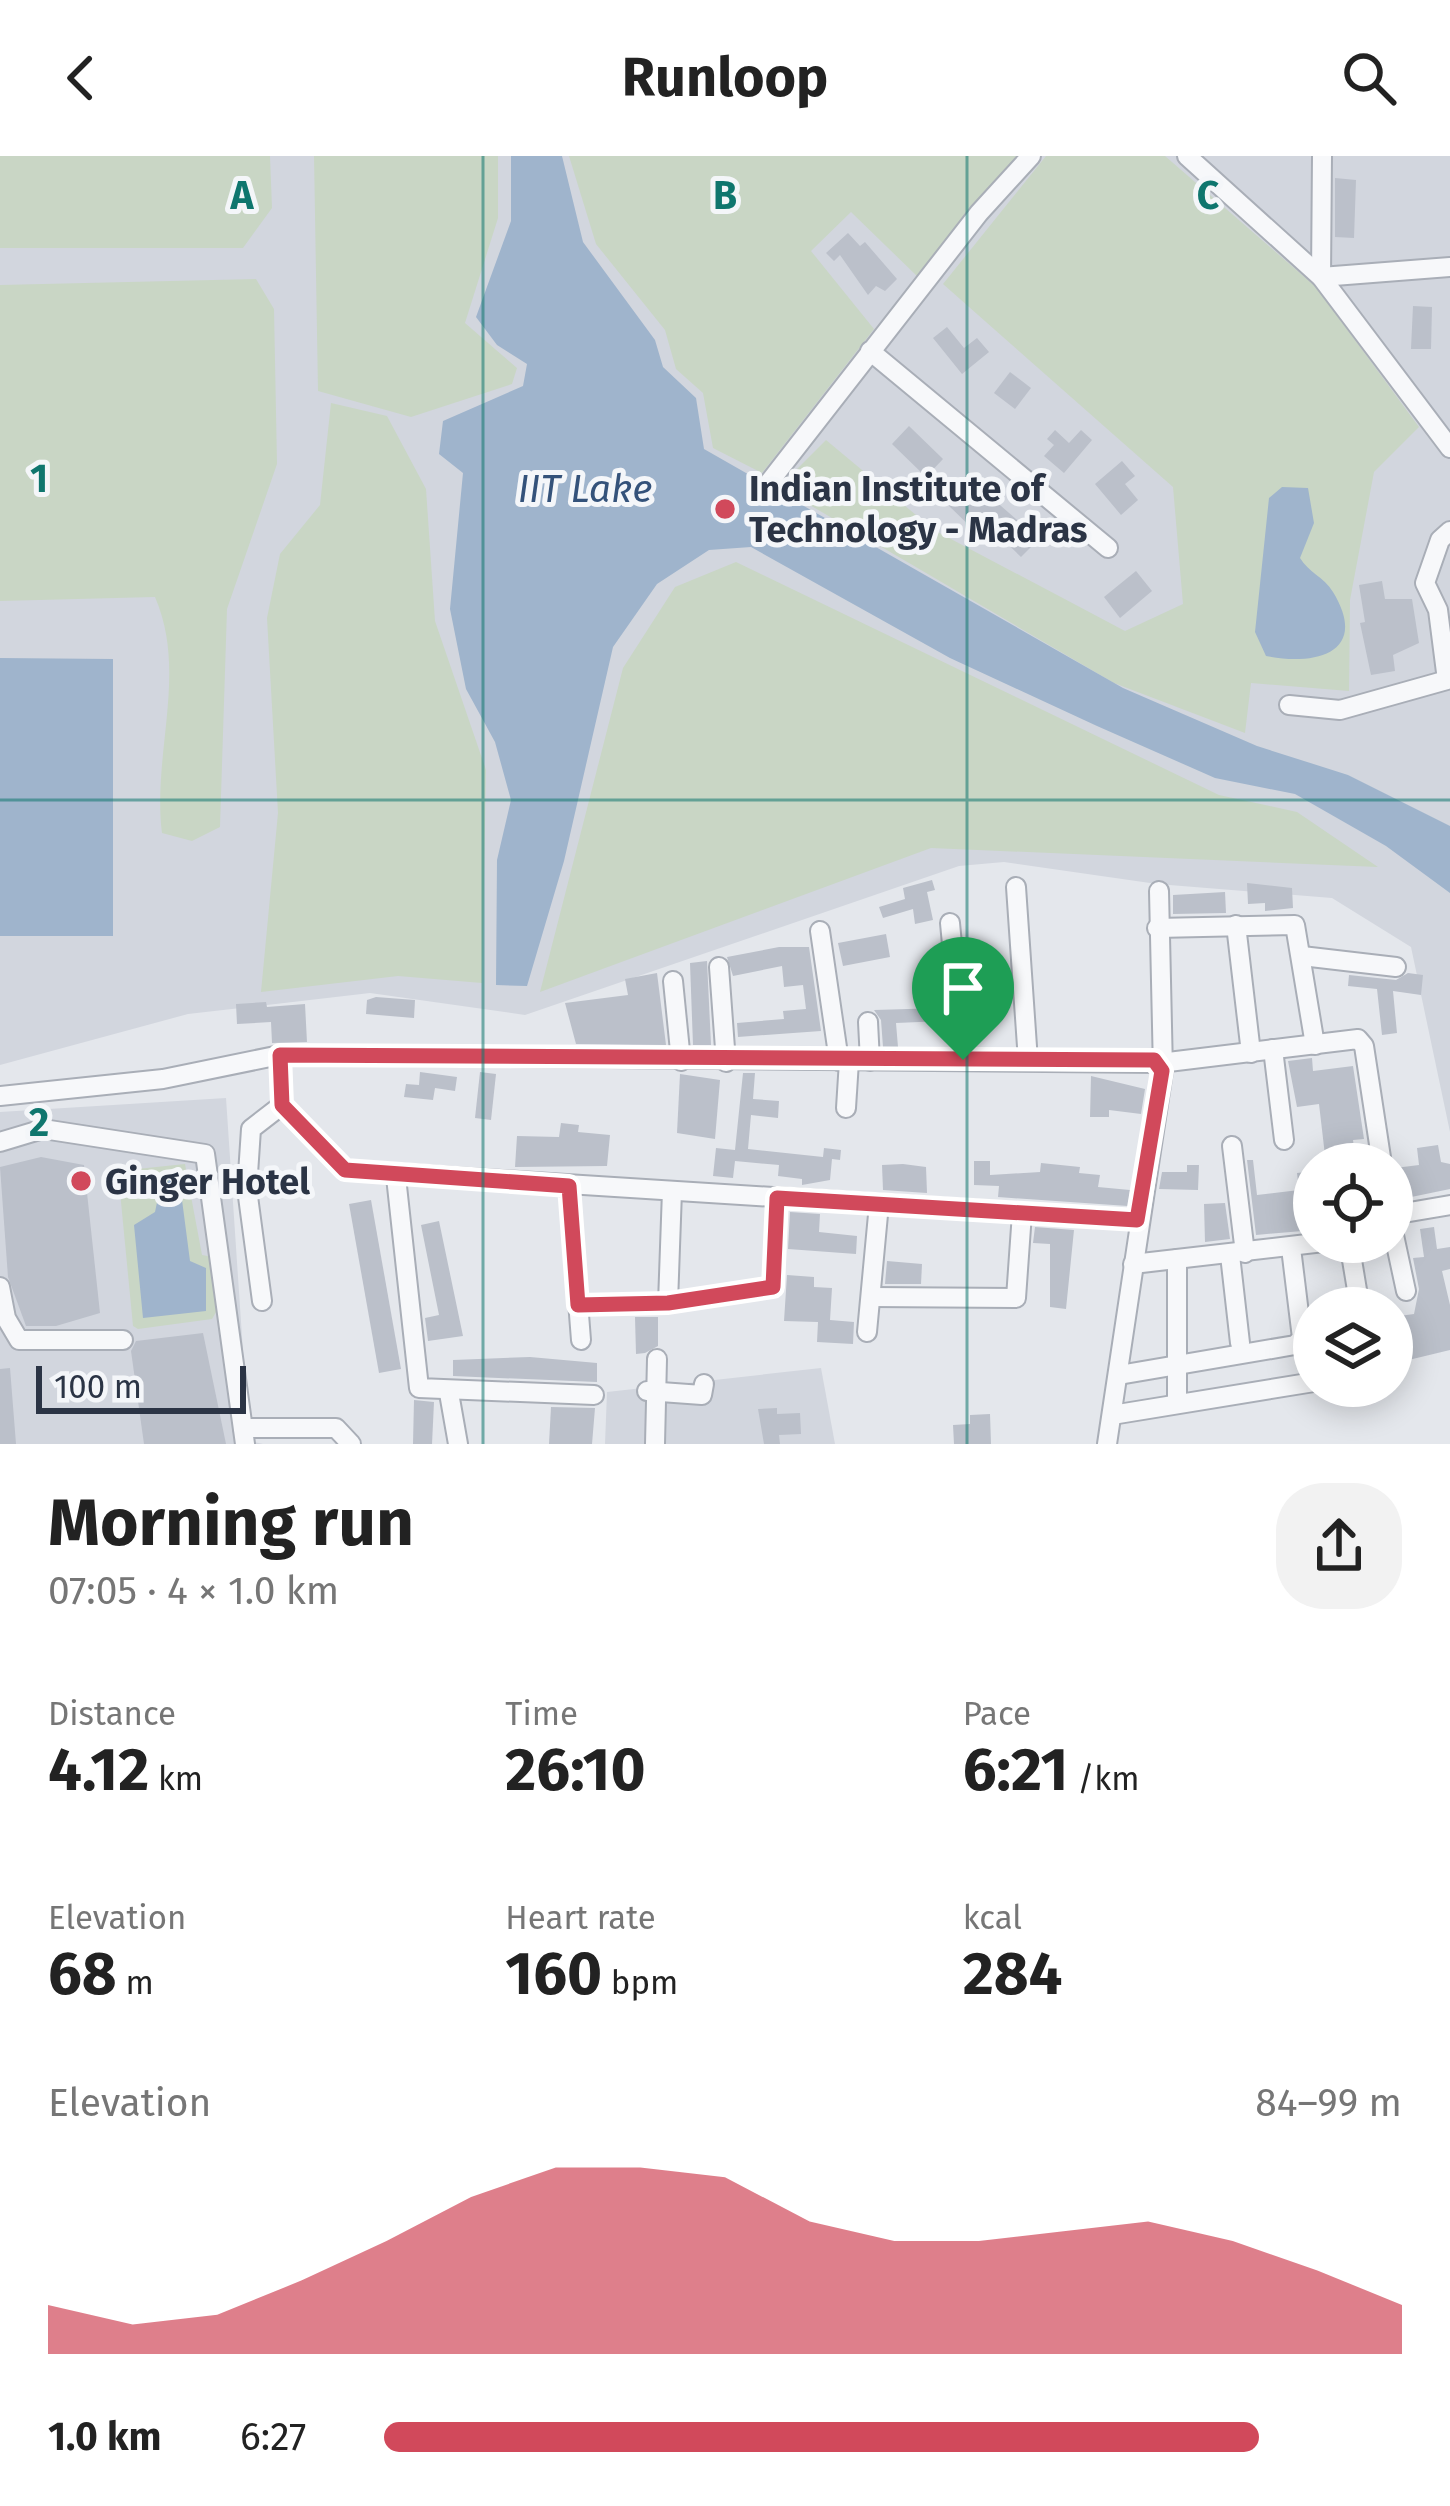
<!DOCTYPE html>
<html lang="en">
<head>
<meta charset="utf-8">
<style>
  body { margin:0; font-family:"Fira Sans",sans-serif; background:#f2f2f2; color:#222; height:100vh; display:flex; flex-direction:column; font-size:45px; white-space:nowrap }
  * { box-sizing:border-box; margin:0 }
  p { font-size:39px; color:#767676 }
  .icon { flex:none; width:66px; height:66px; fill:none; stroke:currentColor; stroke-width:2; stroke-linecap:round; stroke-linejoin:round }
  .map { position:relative; height:1288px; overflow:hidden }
  .details { display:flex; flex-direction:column; background:#fff; flex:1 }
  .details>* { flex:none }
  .buttons { position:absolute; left:1293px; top:987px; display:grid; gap:24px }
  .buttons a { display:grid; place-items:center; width:120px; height:120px; border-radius:50%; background:#fff; box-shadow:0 6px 30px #0003; font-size:60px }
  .scale { position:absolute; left:36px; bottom:30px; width:210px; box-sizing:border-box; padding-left:12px; border:6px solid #2b3445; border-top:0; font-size:33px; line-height:42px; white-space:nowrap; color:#2b3445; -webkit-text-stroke:9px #f4f6f9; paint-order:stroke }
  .pin { position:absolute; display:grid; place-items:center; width:102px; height:102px; color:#fff; margin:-123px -51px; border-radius:50% 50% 50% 0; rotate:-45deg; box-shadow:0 0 12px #0007 }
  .pin .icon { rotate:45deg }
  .round { display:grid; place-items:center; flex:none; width:126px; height:126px; border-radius:48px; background:#f2f2f2 }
  .summary { display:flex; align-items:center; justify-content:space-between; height:204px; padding:0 48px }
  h1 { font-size:66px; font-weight:700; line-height:90px }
  .stats { display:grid; grid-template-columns:repeat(3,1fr); gap:18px; height:204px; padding:12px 48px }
  .stats div { display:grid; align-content:center }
  .stats b { font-size:60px; font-weight:700 }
  .stats small { font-size:33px; font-weight:400 }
  .stats p { font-size:33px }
  .chart { height:336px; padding:24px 48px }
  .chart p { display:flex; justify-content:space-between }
  .chart svg { width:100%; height:216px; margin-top:12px; fill:#d1495b; opacity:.7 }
  ul { padding:0 48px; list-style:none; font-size:39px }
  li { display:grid; grid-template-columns:192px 144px 1fr; align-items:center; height:90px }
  li i { height:30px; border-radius:15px; background:#d1495b }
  header { display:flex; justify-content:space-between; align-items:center; height:156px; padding:0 48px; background:#fff; font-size:54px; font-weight:700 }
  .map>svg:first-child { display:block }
</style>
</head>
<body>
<header><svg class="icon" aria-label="back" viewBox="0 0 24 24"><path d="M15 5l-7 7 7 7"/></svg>Runloop<svg class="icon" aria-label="search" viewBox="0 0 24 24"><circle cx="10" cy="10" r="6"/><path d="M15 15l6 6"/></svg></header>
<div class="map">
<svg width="1450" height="1288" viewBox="0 0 1450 1288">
  <rect width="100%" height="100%" fill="#e4e7ec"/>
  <!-- built -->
  <g fill="#d2d6de">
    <polygon points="0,0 1450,0 1450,976 1411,791 1332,742 1157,728 1004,706 959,710 525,859 370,837 188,858 0,909"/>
    <polygon points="226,942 249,1285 263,1288 0,1288 0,956"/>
    <polygon points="821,1212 835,1288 605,1288 607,1236"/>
  </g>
  <!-- green -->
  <g fill="#c9d6c5">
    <polygon points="0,0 270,0 272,52 243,92 0,92"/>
    <polygon points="314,0 498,0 498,62 465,167 517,212 512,228 411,261 318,235"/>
    <polygon points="569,0 1018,0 919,122 851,56 811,95 874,173 762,317 713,292 703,237 676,213 665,174 596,88"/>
    <polygon points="1046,0 1165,0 1316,131 1419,271 1374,316 1350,444 1349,535 1251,527 1245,577 1114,527 779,331 826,284 934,374 1125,475 1183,448 1173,331 943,128"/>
    <path d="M256 123 274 153 277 308 227 453 220 671 192 685 162 677C152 598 188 517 155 441L0 445V129Z"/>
    <polygon points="331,247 387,260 426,333 435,465 486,614 482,827 398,820 261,836 278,657 267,462 280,398 320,349"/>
    <polygon points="736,406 1219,639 1297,656 1378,711 931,692 540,836 623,512 675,431"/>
    <polygon points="185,1008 202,1099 213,1101 219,1151 212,1163 138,1173 133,1170 118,1015"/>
  </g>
  <!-- water -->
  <g fill="#9fb4cc">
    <polygon points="511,0 562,0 583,86 655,184 663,211 696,242 704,293 1123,532 1257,590 1348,619 1450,670 1450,737 1386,690 1295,638 1215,622 1097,570 950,502 751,391 709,394 657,428 613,491 564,705 527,830 496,829 497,704 511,644 495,586 466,533 450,453 463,317 439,298 443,265 523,230 527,208 497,189 476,161 511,65"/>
    <path d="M1282 331 1308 332 1314 367 1300 402C1308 416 1324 421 1333 436 1370 497 1315 510 1266 500L1255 476 1269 342Z"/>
    <polygon points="0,502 113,503 113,780 0,780"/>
    <polygon points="173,1021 179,1021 190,1105 206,1112 206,1155 143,1162 134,1069 155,1056 160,1032"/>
  </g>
  <!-- building -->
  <g fill="#bbc0ca">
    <polygon points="1335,22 1356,24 1354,82 1335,81"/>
    <polygon points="848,77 860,90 865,86 897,123 885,135 876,130 868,139 840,99 834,105 826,97"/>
    <polygon points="1413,150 1432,151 1431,193 1411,193"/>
    <polygon points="947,171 964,192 977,182 989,196 962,218 933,182"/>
    <polygon points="1010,216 1031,232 1015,253 994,237"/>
    <polygon points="909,270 943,303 926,321 892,288"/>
    <polygon points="1055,274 1069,287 1081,274 1092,284 1064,317 1044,300 1054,289 1047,283"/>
    <polygon points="1122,305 1135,320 1125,328 1138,344 1121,359 1095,328"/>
    <polygon points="970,323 1039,383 1021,401 987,368 978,378 947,348"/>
    <polygon points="1136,415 1152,435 1120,462 1104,441"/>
    <polygon points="1382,425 1385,443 1412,443 1419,487 1393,499 1395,515 1371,519 1360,467 1365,466 1359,429"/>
    <polygon points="932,724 935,734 927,736 933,764 915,768 913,753 883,762 879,751 905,743 903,732"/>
    <polygon points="1247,727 1292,732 1293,752 1265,755 1265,747 1248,748"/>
    <polygon points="1225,736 1226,757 1173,758 1173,739"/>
    <polygon points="886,778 890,801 843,810 838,787"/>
    <polygon points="779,791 809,791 821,875 738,881 737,867 784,863 783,855 806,853 803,829 784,831 782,810 733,820 727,801"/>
    <polygon points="707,805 711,889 693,889 690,807"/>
    <polygon points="657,817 666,889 576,888 565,847 628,839 625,823"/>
    <polygon points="1408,817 1423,819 1421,839 1393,835 1397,877 1382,879 1377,833 1348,830 1349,819 1396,824"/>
    <polygon points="1009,823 1010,842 971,846 969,827"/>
    <polygon points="940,833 947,876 943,865 896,867 898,891 883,891 881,864 874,854 942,852"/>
    <polygon points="376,841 415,844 414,862 366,858 367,844"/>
    <polygon points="266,846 267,851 305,848 307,886 272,887 271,866 237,868 236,848"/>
    <polygon points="1312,902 1313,915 1353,910 1364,983 1353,984 1356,1008 1326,1008 1319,948 1297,951 1288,905"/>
    <polygon points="420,916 457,921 455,935 435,932 433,944 404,941 406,928 419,929"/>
    <polygon points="480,916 496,918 491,964 475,962"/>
    <polygon points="743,917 755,917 753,943 779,945 778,962 751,959 748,993 823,1001 824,992 841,994 840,1004 832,1003 830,1024 802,1029 802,1023 778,1020 779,1009 735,1005 733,1022 713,1020 716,992 735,994"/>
    <polygon points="680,918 720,924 715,983 677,977"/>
    <polygon points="1091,920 1145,933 1141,958 1109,954 1109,961 1090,961"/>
    <polygon points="561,967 579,969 578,976 610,979 607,1010 515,1011 517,980 559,981"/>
    <polygon points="1438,989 1441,1006 1450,1008 1450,1033 1392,1045 1395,1012 1419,1009 1417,992"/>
    <polygon points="41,1001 84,1009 100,1157 56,1170 26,1170 8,1121 0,1011"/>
    <polygon points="1247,1004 1253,1004 1257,1039 1299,1034 1297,1017 1314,1015 1314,1074 1256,1079"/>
    <polygon points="974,1005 990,1005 990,1019 1040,1016 1041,1007 1080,1011 1079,1017 1100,1019 1098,1031 1130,1034 1128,1050 998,1041 999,1030 974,1029"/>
    <polygon points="903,1008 926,1011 927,1037 883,1034 882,1009"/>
    <polygon points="1187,1009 1199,1009 1198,1034 1159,1033 1162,1016 1187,1016"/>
    <polygon points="371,1044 401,1213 379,1217 349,1048"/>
    <polygon points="1225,1047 1230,1083 1205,1086 1204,1048"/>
    <polygon points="790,1056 820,1058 819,1076 857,1080 856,1098 788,1093"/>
    <polygon points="439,1065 463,1180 428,1185 425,1162 439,1159 421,1069"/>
    <polygon points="1035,1071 1074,1074 1066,1153 1050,1151 1050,1088 1033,1087"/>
    <polygon points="1434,1071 1437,1093 1450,1091 1450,1113 1442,1115 1450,1149 1450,1194 1392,1208 1392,1161 1414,1158 1419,1133 1413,1102 1424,1101 1420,1073"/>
    <polygon points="887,1105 922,1108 921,1128 885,1128"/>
    <polygon points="787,1119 814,1121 814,1131 832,1132 830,1164 854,1166 853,1188 817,1186 818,1166 784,1165"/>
    <polygon points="635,1161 658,1161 658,1190 645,1197 636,1198"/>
    <polygon points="203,1177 226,1288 144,1288 131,1195 136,1185"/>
    <polygon points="530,1201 597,1207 597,1226 453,1220 453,1204"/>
    <polygon points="10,1212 16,1288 0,1288 0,1213"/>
    <polygon points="414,1244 434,1246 432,1288 413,1288"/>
    <polygon points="551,1251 595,1252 592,1288 549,1288"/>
    <polygon points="777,1252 777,1258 800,1257 801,1278 779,1279 780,1288 764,1288 758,1253"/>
    <polygon points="990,1258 991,1288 954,1288 953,1269 970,1268 970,1259"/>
  </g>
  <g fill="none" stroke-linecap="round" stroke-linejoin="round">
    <defs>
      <g id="minor">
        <polyline points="1187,0 1321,121 1450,292"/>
        <polyline points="1322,0 1321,121 1450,111"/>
        <polyline points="870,195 1108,392"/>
        <polyline points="767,329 979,57 1031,0"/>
        <polyline points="1289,549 1340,554 1447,524 1438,454 1425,427 1440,384 1450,375"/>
        <polyline points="1016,731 1028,905"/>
        <polyline points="950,767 963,905"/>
        <polyline points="1236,769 1251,897"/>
        <polyline points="1157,772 1295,769 1315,889"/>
        <polyline points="820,775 839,905"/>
        <polyline points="1302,800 1396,811"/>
        <polyline points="719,811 726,906"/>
        <polyline points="673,825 681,905"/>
        <polyline points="868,866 870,905"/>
        <polyline points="1273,893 1284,984"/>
        <polyline points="280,899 282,949 345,1014 1137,1064"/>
        <polyline points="0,940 163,923 280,899 1160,907 1358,883 1364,890 1382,1008"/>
        <polyline points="846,952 849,905"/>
        <polyline points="0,986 43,973 205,998 245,1288"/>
        <polyline points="1232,990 1245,1097"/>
        <polyline points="396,1021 419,1232 594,1239"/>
        <polyline points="569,1030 581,1184"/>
        <polyline points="1392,1059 1450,1049"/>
        <polyline points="1392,1070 1406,1135"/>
        <polyline points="1349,1086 1360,1152"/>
        <polyline points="1230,1099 1240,1187"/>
        <polyline points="1133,1108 1324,1086"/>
        <polyline points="0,1131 6,1162 19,1184 123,1184"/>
        <polyline points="871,1141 1016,1142 1022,1057"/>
        <polyline points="262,1145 247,1033 251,973 282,949"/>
        <polyline points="668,1147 672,1035"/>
        <polyline points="578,1149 668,1147 773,1131 777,1042"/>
        <polyline points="867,1176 879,1048"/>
        <polyline points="1119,1219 1295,1189 1302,1182 1291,1092"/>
        <polyline points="647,1235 702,1239 704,1228"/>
        <polyline points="449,1237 458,1288"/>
        <polyline points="1177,1246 1177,1103"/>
        <polyline points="1112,1259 1314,1226"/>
        <polyline points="243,1272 336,1272 351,1288"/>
        <polyline points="655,1288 657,1203"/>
        <polyline points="1107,1288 1163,915 1159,735"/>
      </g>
    </defs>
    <!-- minor casing -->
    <use href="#minor" stroke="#a9aeb7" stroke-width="22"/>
    <!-- minor -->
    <use href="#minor" stroke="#f7f8fa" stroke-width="18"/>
  </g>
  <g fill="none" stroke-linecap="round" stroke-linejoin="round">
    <defs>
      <polygon id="route" points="280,899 1154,904 1162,915 1137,1064 777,1042 773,1131 668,1147 578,1149 569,1030 345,1014 282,949"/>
    </defs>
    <!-- route casing -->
    <use href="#route" stroke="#fff" stroke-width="24"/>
    <!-- route -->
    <use href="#route" stroke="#d1495b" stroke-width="15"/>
  </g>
  <!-- grid -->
  <path fill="none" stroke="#0f766e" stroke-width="3" stroke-opacity="0.55" d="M483 0V1288M967 0V1288M0 644H1450"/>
  <!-- markers -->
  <g fill="#d1495b" stroke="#f4f6f9" stroke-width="4.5">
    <circle cx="725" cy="353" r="12"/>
    <circle cx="81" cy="1025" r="12"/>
  </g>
  <g text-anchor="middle" stroke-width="10" stroke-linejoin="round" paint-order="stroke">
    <!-- poi labels -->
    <g font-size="36" font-weight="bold" fill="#2b3445" stroke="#f4f6f9" text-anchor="start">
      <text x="749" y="345">Indian Institute of<tspan x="749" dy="41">Technology - Madras</tspan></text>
      <text x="105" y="1038">Ginger Hotel</text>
    </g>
    <!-- water labels -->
    <g font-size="39" font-style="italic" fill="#34527a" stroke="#f4f6f9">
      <text x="585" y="346">IIT Lake</text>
    </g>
  </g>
  <g font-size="39" text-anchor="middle" font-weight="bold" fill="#0f766e" stroke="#f4f6f9" stroke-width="10" stroke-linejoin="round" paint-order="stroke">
    <text x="242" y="53">A</text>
    <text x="725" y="53">B</text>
    <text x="1208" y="53">C</text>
    <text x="39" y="336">1</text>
    <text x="39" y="980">2</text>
  </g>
</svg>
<div class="buttons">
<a><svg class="icon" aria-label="locate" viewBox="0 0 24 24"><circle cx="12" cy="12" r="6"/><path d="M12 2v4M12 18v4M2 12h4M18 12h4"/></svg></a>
<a><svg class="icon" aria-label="layers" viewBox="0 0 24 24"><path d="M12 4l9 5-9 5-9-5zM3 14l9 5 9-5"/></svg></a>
</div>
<div class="scale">100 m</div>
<div class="pin" style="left:963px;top:904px;background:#1e9e55"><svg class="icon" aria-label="arrive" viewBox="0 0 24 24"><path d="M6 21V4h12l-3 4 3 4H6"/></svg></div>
</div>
<section class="details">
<div class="summary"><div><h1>Morning run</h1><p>07:05 · 4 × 1.0 km</p></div><a class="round"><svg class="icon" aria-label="share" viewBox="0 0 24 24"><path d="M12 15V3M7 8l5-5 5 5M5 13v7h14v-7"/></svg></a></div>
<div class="stats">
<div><p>Distance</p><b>4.12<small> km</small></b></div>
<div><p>Time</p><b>26:10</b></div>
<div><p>Pace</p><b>6:21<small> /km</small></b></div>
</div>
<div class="stats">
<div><p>Elevation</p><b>68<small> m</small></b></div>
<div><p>Heart rate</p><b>160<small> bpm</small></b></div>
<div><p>kcal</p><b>284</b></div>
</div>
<div class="chart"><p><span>Elevation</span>84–99 m</p>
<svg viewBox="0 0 160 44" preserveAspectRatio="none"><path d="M0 44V34L10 38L20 36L30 29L40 21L50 12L60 6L70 6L80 8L90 17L100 21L110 21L120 19L130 17L140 21L150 27L160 34V44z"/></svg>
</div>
<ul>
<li><b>1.0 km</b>6:27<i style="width:86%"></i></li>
</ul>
</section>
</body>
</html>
